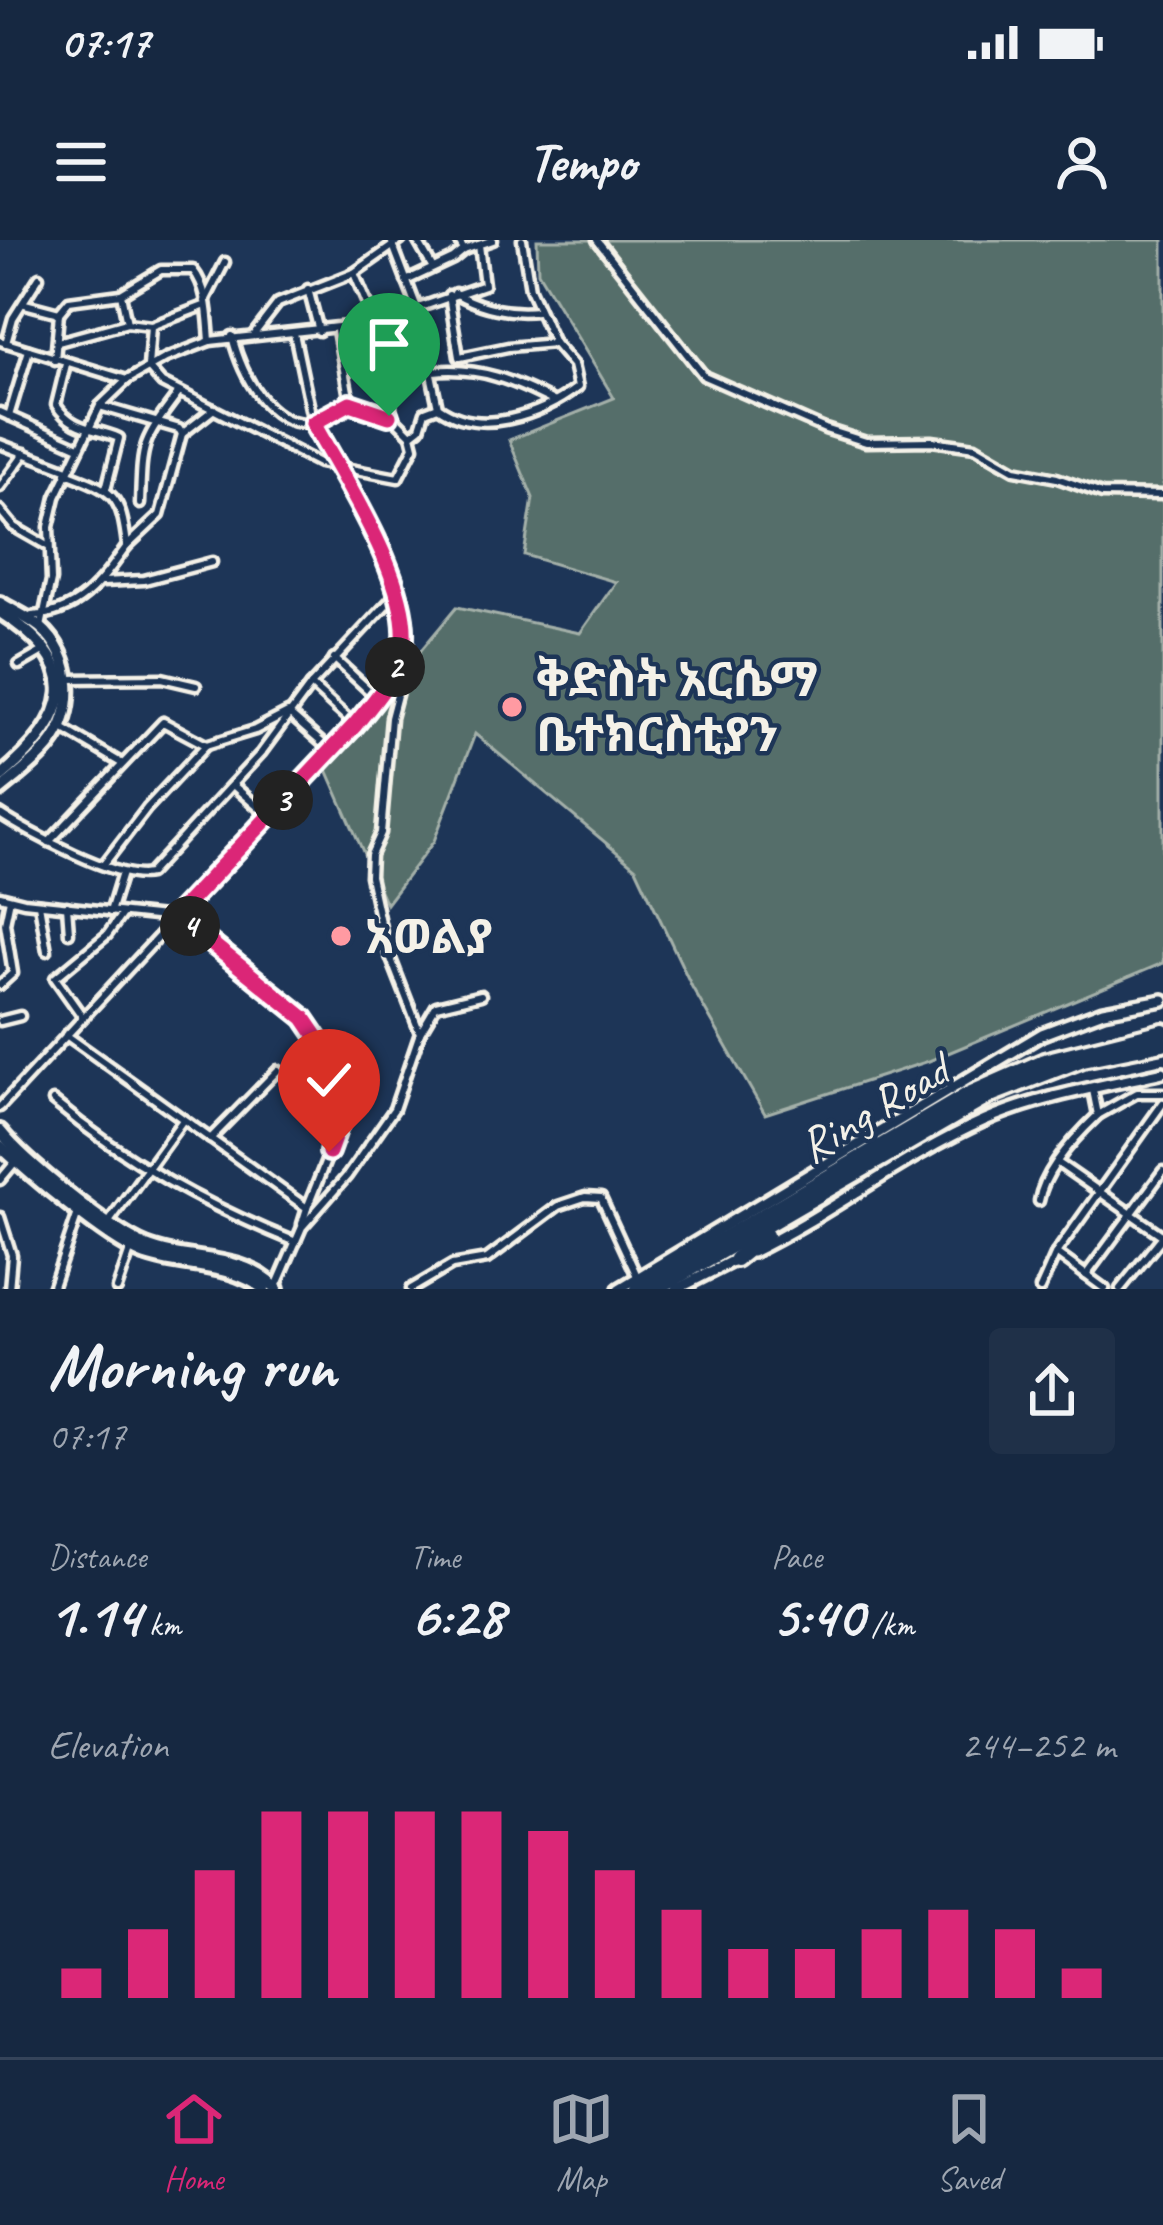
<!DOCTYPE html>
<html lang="en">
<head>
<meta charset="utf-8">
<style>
  body { margin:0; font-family:Caveat,"Noto Sans Ethiopic",sans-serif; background:#1f3048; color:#f1f3f6; height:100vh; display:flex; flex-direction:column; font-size:45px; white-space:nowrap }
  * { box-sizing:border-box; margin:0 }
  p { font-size:39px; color:#9ea6b1 }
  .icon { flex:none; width:66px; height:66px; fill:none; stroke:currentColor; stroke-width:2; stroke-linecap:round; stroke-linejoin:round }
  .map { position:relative; height:1049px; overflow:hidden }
  .drawer { display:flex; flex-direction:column; background:#162841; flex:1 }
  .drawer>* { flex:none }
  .pin { position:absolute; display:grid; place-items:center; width:102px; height:102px; color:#fff; margin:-123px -51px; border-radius:50% 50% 50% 0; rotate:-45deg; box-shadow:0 0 12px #0007 }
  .pin .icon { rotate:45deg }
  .km { position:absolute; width:60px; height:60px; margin:-30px; border-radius:50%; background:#222; color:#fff; font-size:33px; line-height:60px; text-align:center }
  .round { display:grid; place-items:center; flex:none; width:126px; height:126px; border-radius:12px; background:#1f3048 }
  .headline { display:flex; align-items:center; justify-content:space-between; height:204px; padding:0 48px }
  h1 { font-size:66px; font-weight:700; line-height:90px }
  .stats { display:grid; grid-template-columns:repeat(3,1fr); gap:18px; height:204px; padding:12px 48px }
  .stats div { display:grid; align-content:center }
  .stats b { font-size:60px; font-weight:700 }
  .stats small { font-size:33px; font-weight:400 }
  .stats p { font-size:33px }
  .chart { height:336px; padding:24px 48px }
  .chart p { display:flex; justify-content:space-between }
  .chart svg { width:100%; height:216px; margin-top:12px; stroke:#db2777; stroke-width:6 }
  .status { display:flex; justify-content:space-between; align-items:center; height:84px; padding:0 60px; background:#162841; direction:ltr }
  .status svg { height:33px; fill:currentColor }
  header { display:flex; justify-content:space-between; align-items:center; height:156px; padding:0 48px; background:#162841; font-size:54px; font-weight:700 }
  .tabs { display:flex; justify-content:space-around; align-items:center; height:168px; border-top:3px solid #35445a; background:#162841; font-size:33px; color:#9ea6b1 }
  .tabs a { display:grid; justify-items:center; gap:6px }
  .tabs .current { color:#db2777 }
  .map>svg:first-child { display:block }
</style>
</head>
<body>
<div class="status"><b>07:17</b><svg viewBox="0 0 49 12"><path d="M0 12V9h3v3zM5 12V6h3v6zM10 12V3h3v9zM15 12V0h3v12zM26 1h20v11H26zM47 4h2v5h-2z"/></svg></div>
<header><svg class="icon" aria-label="menu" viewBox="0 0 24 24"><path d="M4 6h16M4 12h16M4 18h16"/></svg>Tempo<svg class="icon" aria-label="person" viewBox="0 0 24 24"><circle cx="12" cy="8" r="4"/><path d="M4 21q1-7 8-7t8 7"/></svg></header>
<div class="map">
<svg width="1163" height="1049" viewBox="0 0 1163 1049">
  <rect width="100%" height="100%" fill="#1d3557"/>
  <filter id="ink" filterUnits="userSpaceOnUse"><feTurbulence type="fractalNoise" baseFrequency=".00833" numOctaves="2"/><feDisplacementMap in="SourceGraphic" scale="24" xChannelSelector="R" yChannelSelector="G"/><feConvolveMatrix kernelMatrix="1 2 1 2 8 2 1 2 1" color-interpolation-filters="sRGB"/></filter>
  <g filter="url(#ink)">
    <!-- green -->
    <polygon fill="#556e6a" stroke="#a4b0a9" stroke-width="3" points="537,0 1163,0 1163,723 929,821 765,874 692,747 636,628 475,494 434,601 386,664 325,525 457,367 580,393 616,342 524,315 533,258 509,200 614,158 538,32"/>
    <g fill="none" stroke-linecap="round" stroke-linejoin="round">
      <defs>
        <g id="street">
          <path d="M391 0 417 68 438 167C480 197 540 176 578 147L573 125 554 103"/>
          <polyline points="417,0 433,28"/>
          <polyline points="458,0 464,10 493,0"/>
          <polyline points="597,0 704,136 825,189 866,202 932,201 975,207 1015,230 1057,238 1102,254 1163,255"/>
          <polyline points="354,33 375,83 393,177"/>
          <polyline points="406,41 453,19 464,10"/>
          <polyline points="308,49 319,91"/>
          <path d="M455 53C481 68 507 74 537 71"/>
          <polyline points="121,54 127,83"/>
          <polyline points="449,55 459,117"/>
          <polyline points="205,61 225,22"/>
          <polyline points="25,64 59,73 55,120"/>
          <path d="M59 73 69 61 121 54 161 30H193C208 48 208 78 210 101"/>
          <polyline points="151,86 148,127 162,143 319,223 398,238 414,207 411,195 420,188 425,172 438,167"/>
          <polyline points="337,90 350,163 393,177 411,195"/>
          <polyline points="254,94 278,63 354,33 401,0"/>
          <path d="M232 96C241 132 268 191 315 182 327 180 338 168 350 163"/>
          <polyline points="0,101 127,140"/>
          <polyline points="58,102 127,83 151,86 206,65"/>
          <polyline points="6,103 13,78 39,37"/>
          <polyline points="460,117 508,107 554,103 530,49 522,0"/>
          <path d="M66 124 56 165C73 191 94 187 119 198L106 249"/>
          <path d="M433 131C480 126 514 141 555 162"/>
          <polyline points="100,166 179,189 182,194 160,275 127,306"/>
          <polyline points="0,172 79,207"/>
          <polyline points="9,176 29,110"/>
          <polyline points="182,194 214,169"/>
          <polyline points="0,204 68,230"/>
          <polyline points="0,247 25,213"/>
          <path d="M140 264C142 203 141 203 178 154"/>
          <polyline points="0,270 14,287 49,307"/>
          <polyline points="103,342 144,340 212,322"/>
          <path d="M32 376C80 373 101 342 127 306 121 254 114 251 66 233"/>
          <polyline points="41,387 51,340 49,287 56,257 100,166 127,140 166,118 210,101 375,83 484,45 479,5"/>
          <polyline points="403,416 405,424 391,478 381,593 371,615 370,636 384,701 420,793"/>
          <polyline points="334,418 377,458"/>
          <polyline points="19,425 43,411"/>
          <polyline points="67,439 162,438 196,446"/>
          <polyline points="311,445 355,485"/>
          <polyline points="62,488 121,523"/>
          <polyline points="234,546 267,575"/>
          <path d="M0 574C27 592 121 642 149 634L261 513 311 445 397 353"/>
          <polyline points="49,602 163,482 206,505 255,490 288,473 331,511"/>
          <polyline points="104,624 147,568 206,505"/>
          <polyline points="0,656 24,662 173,678"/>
          <polyline points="39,664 47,711"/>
          <polyline points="67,666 69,693"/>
          <polyline points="110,672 122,633"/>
          <polyline points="176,675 305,778 321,803 328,827 349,846 350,861 307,968"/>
          <polyline points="0,745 13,733 5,683 10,659"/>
          <polyline points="82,776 55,738 107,695 122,674"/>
          <polyline points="0,781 20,776"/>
          <polyline points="66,795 307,968 302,984"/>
          <path d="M53 861C127 923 207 966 296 1002"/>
          <polyline points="0,867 355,485 377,458 401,417 403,390 397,353 384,315 313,183 294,93"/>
          <polyline points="1098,875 1137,853 1163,853"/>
          <polyline points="210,899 278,830"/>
          <polyline points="1058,923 1163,996"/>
          <polyline points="0,940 16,921"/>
          <path d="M1039 961C1044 930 1076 896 1098 875L1093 850"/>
          <polyline points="0,977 12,1015 9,1049"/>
          <polyline points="109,982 183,880"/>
          <polyline points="1056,1013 1105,1049"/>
          <polyline points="1086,1035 1163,931"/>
          <polyline points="276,1047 302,987 347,936 394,869 420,793 436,766 481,755"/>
          <polyline points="52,1049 78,973"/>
          <polyline points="117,1049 131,1008"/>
          <polyline points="411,1049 452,1025 487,1019 558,966 585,957 601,958 637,1036"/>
          <polyline points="1040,1049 1056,1013 1163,863"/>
          <polyline points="1120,1049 1163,996"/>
        </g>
        <g id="secondary">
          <path d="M752 1012C832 973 902 917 985 880 1040 856 1105 846 1163 832"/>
          <polyline points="619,1049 1042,794 1103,771 1163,760"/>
          <polyline points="677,1049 736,1019"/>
        </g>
        <g id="primary">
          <path d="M0 363C13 371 29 378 40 387 75 416 77 473 49 506 35 523 17 536 0 550"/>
          <path d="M0 372C88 427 71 478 0 537"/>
          <path d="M0 891C24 921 111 992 146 1006 190 1024 242 1012 277 1049"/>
          <path d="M0 906C29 933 106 999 141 1013 181 1029 229 1021 264 1049"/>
        </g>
        <g id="highway">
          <polyline points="736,1019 766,995"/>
          <polyline points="638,1049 967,855 1044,821 1163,791"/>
          <polyline points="656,1049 993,854 1083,819 1163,803"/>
        </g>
      </defs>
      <!-- street casing -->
      <use href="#street" stroke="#f4f1e8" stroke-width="15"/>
      <!-- secondary casing -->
      <use href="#secondary" stroke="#f4f1e8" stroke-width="18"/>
      <!-- primary casing -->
      <use href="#primary" stroke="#f4f1e8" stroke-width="20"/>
      <!-- highway casing -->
      <use href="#highway" stroke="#f4f1e8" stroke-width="22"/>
      <!-- street -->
      <use href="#street" stroke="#1d3557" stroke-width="6"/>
      <!-- secondary -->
      <use href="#secondary" stroke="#1d3557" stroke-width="9"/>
      <!-- primary -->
      <use href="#primary" stroke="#1d3557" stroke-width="10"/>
      <!-- highway -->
      <use href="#highway" stroke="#1d3557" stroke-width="14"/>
    </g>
  </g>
  <g fill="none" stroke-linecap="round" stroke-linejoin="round" filter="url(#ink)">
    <defs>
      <path id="route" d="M329 912 351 851 328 827 321 803 304 778 176 675 355 485C372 464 393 440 401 415 421 356 341 235 313 183L350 163 389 176"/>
    </defs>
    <!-- route casing -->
    <use href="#route" stroke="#fff" stroke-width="24"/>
    <!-- route -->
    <use href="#route" stroke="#db2777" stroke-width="15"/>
  </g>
  <!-- markers -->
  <g fill="#ff9aa2" stroke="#1d3557" stroke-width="4.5">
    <circle cx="512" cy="467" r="12"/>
    <circle cx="341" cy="696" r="12"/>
  </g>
  <g text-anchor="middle" stroke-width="9" stroke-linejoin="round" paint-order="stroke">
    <!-- poi labels -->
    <g font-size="48" font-weight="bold" fill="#f4f1e8" stroke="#1d3557" text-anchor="start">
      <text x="536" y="456">ቅድስት አርሴማ<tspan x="536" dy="55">ቤተክርስቲያን</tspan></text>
      <text x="365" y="713">አወልያ</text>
    </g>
    <!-- street labels -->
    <g font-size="48" fill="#f4f1e8" stroke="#1d3557">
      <text transform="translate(873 867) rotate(-31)" y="17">Ring Road</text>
    </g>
  </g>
</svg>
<div class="pin" style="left:389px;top:176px;background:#1e9e55"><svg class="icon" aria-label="arrive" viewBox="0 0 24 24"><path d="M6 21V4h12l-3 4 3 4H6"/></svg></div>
<div class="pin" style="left:329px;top:912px;background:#d93025"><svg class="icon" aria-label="check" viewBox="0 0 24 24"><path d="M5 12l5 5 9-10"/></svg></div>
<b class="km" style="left:395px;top:427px">2</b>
<b class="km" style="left:283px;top:560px">3</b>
<b class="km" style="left:190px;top:686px">4</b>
</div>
<section class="drawer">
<div class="headline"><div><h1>Morning run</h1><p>07:17</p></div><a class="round"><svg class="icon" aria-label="share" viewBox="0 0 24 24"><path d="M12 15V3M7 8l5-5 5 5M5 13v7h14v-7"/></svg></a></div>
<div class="stats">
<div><p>Distance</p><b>1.14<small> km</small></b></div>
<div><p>Time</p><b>6:28</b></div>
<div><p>Pace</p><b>5:40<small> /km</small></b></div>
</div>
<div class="chart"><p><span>Elevation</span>244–252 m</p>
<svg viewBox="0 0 160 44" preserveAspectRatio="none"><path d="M5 44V38M15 44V30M25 44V18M35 44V6M45 44V6M55 44V6M65 44V6M75 44V10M85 44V18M95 44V26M105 44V34M115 44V34M125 44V30M135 44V26M145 44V30M155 44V38"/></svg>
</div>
</section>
<nav class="tabs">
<a class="current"><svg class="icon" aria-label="home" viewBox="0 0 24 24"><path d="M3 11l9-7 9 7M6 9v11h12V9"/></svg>Home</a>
<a><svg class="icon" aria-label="map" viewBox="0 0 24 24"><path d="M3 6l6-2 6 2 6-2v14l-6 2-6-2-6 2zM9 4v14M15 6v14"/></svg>Map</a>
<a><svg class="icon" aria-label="saved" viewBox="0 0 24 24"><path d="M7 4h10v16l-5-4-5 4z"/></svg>Saved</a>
</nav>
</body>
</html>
